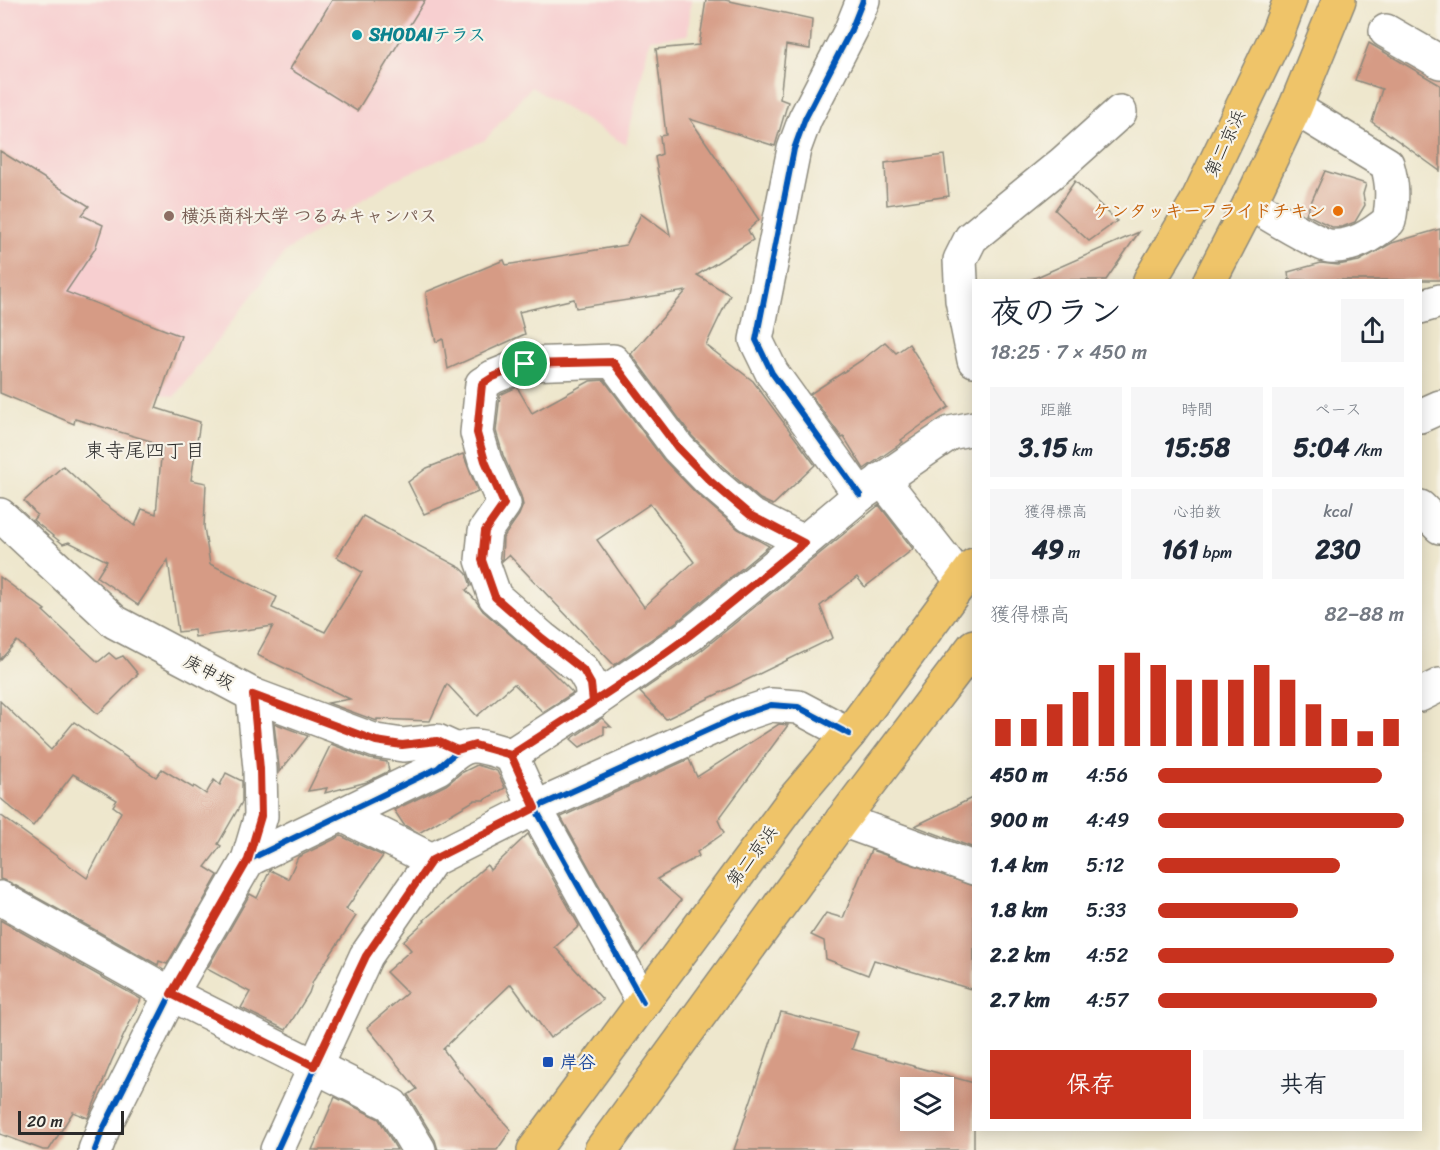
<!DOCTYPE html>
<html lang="ja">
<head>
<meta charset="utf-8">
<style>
  body { margin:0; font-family:Sriracha,"Klee One",sans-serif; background:#f6f6f7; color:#1f2937; height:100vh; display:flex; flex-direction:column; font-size:22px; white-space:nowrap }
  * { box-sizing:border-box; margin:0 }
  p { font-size:20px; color:#747a83 }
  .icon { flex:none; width:33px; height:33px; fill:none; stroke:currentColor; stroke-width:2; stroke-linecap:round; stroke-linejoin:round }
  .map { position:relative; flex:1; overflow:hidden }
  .sheet { position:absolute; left:972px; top:279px; width:450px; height:852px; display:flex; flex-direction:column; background:#fff; border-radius:0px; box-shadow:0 3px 15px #0003 }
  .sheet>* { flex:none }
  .buttons { position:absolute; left:900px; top:1077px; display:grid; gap:12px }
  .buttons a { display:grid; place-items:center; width:54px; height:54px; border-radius:0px; background:#fff; box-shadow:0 3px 15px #0003; font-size:30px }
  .scale { position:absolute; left:18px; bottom:15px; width:106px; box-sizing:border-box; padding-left:6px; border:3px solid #2b2b2b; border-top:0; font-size:16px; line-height:21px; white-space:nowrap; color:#2b2b2b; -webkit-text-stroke:4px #f7f3e8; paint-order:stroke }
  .pin { position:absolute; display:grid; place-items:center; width:51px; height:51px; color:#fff; margin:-26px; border:3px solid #fff; border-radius:50%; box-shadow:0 2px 6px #0007 }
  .round { display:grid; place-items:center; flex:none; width:63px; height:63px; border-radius:0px; background:#f6f6f7 }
  .headline { display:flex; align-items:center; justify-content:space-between; height:102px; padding:0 18px }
  h1 { font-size:33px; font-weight:700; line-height:45px }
  .stats { display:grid; grid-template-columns:repeat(3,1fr); gap:9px; height:102px; padding:6px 18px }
  .stats div { display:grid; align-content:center; border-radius:0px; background:#f6f6f7; text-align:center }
  .stats b { font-size:26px; font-weight:700 }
  .stats small { font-size:16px; font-weight:400 }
  .stats p { font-size:16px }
  .chart { height:168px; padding:12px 18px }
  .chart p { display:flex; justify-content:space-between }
  .chart svg { width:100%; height:108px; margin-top:6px; stroke:#c8321e; stroke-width:6 }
  .action { display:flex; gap:12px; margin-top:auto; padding:12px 18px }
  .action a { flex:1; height:69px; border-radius:0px; background:#c8321e; color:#fff; font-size:24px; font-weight:700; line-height:69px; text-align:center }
  .action a+a { background:#f6f6f7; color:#1f2937 }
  ul { padding:0 18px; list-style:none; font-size:20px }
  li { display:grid; grid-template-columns:96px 72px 1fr; align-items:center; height:45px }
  li i { height:15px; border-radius:8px; background:#c8321e }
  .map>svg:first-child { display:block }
</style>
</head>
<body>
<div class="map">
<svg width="1440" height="1150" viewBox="0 0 1440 1150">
  <rect width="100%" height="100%" fill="#f7f3e8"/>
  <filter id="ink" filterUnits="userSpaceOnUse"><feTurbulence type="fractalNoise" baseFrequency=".0167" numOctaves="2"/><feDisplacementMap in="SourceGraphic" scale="12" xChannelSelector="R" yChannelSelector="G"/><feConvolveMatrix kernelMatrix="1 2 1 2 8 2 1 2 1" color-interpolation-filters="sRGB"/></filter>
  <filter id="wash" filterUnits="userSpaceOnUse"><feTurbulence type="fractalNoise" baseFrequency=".008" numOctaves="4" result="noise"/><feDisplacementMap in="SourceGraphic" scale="24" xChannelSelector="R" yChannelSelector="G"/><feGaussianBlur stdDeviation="1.35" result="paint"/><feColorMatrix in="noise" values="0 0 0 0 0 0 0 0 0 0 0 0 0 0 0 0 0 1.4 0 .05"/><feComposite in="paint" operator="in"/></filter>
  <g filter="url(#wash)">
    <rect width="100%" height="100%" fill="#eee7cd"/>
    <!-- built -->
    <polygon fill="#f7cfd0" points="0,0 691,0 688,35 650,39 626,145 531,87 485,140 391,181 286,251 174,397 61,366 0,336"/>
    <g id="blocks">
      <!-- building -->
      <g fill="#d69b85" fill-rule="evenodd">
        <polygon points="332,0 425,0 357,111 290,69"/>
        <polygon points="706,0 725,0 812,19 810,49 786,45 780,99 788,102 775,146 690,119 759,220 748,230 753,240 697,275 730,295 706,345 753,381 815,465 773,505 760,499 722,466 692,436 631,354 686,291 576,308 574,299 519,312 525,334 448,369 443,339 436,342 427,305 426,292 504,260 506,265 626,245 641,214 670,235 655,157 662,154 660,136 666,135 656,49 699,45"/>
        <polygon points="1369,43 1440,85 1440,171 1372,122 1382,89 1355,80"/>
        <polygon points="0,151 89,206 82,215 103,225 95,249 66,292 181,336 156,408 200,422 191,480 206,483 204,527 210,564 277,597 272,608 325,632 362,572 337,557 363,516 461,568 467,574 471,586 466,590 476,601 483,611 539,659 573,693 543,712 514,684 477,716 447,684 430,721 377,719 377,721 328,703 350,699 257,655 273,626 195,637 194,630 178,632 168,560 138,605 97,577 107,561 69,542 63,544 33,520 37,515 24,501 63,466 102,502 135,526 142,509 156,514 162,446 151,443 151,441 75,419 74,424 0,393"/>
        <polygon points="944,155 949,196 887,205 885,163"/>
        <polygon points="1325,171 1366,184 1363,194 1365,205 1355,222 1342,227 1332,227 1306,214"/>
        <polygon points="1075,181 1117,221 1089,241 1055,210"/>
        <polygon points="1440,229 1440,280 1289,280 1288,272 1321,263 1338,265 1359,261 1392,243"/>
        <polygon points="1139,232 1106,280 1030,280"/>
        <polygon points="885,342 896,353 909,344 949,407 923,424 901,440 903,442 864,469 844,437 842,438 810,394 862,360"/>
        <path d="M604 380 663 459 696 493 738 529 769 546 679 620 614 665 509 555 502 561 503 538 519 515 523 505 521 496 503 455 496 431 500 395 502 394 517 387 532 413 590 381ZM650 504 694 562 644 607 597 540Z"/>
        <polygon points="463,454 478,492 424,514 408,482 427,468"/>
        <polygon points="879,505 913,549 865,587 857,577 820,606 833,638 666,719 640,692 702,650"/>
        <polygon points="0,577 45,610 43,611 98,662 109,653 116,659 123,656 138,674 98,714 17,641 0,660"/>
        <polygon points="0,701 51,750 74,722 156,777 162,769 193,788 194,786 206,794 214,780 220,785 226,773 242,781 242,802 218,844 221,846 205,867 218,875 167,964 159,961 158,965 9,882 0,879 0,815 87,878 121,812 113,806 117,800 73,774 33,826 0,798"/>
        <polygon points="602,718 611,727 604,726 604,734 580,747 571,739"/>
        <polygon points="274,723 308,736 279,773 279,767"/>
        <polygon points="779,724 788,725 718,820 724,833 697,852 699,856 657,879 681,900 638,955 561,817 689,759 697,777"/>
        <polygon points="331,744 370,759 387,762 389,771 367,782 325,793 327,788 308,791"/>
        <polygon points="477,765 497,771 505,788 484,800 475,800 419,833 404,825 394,810 446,785 461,773"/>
        <polygon points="974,797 974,848 915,826"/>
        <polygon points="528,834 579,926 555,947 603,1000 550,1038 511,984 443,1049 465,1078 511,1130 497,1150 438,1150 435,1140 408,1095 417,1089 367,1027 407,993 386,972 411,950 403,941 425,921 424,920 487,865 490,870"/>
        <polygon points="341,836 383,856 346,909 356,916 313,981 309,993 286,1030 241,1008 250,992 207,969 250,894 257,898 270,870 288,879 298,857"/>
        <polygon points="871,850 974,886 974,990 874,960 868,975 826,959 824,941 811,935 826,913 843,918"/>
        <polygon points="0,920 141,999 112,1060 88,1118 73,1112 49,1150 43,1150 0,1134"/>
        <path d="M781 1012 858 1032 852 1049 974 1083V1150H734ZM910 1088H944V1120H910Z"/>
        <polygon points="335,1097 379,1119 397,1150 312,1150"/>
      </g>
    </g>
  </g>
  <g filter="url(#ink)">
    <use href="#blocks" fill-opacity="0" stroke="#8c897c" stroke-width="1.5"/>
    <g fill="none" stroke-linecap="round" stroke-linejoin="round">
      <defs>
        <g id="minor">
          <polyline points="1386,31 1440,62"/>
          <path d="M1250 203C1263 211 1317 244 1329 246 1353 248 1372 235 1389 221 1393 200 1393 184 1387 164L1295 108"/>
          <polyline points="1420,307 1440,301"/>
          <polyline points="974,360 962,300 960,260 971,238 1063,163 1120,112"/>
          <polyline points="1420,416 1440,407"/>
          <polyline points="882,479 962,581"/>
          <polyline points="860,495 772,373 756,340 794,149 805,119 851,30 863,0"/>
          <polyline points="1420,507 1440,527"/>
          <polyline points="0,515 115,622 253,695 376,741 403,745 437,741 457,750"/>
          <polyline points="1420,695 1440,685"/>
          <polyline points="593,702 591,684 583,670 542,638 495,597 482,560 485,531 504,504 485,461 477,433 482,384 493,377 525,364 613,361 678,448 709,480 750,515 804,542"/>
          <polyline points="511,755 593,702 690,635 804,542 860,495 950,433 974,428"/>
          <polyline points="342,815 432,860"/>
          <polyline points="842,820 974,868"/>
          <polyline points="248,860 261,816 260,769 253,695"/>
          <polyline points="0,898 171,994 392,1105 419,1150"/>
          <path d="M95 1150 103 1129 171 994 248 860 438 768C470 738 472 744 511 755L535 808 643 1002"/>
          <polyline points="277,1150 366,956 432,860 535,808 741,715 771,705 798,707 849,734"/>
        </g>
        <g id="highway">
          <polyline points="1150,280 1196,203 1278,32 1290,0"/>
          <polyline points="1210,280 1250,203 1295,108 1339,0"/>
          <polyline points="534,1150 794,799 849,734 974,565"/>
          <polyline points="601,1150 842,820 974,646"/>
        </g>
      </defs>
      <!-- minor casing -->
      <use href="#minor" stroke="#8c897c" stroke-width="36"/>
      <!-- highway casing -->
      <use href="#highway" stroke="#8c897c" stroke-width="36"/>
      <!-- minor -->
      <use href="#minor" stroke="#fff" stroke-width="33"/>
      <!-- highway -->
      <use href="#highway" stroke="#efc469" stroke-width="33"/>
      <defs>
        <g id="cycleway">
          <polyline points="860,495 772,373 756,340 794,149 805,119 851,30 863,0"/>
          <path d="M95 1150 103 1129 171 994 248 860 438 768C470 738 472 744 511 755L535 808 643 1002"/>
          <polyline points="277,1150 366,956 432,860 535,808 741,715 771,705 798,707 849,734"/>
        </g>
      </defs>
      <!-- cycleway casing -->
      <use href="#cycleway" stroke="#f7f3e8" stroke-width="10"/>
      <!-- cycleway -->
      <use href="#cycleway" stroke="#0057b8" stroke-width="6"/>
    </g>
  </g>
  <g fill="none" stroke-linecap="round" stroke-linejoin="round" filter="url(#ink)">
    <defs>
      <path id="route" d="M525 364 493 377 482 384 477 433 485 461 504 504 485 531 482 560 495 597 542 638 583 670 591 684 593 702 511 755 475 745 457 750 437 741 402 745 376 741 253 695 260 769 261 816 248 860 171 994 314 1066 366 956 432 860 535 808 511 755C571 716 633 678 690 635 729 605 766 573 804 543L750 515 709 480 678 448 613 362 525 364"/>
    </defs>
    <!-- route casing -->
    <use href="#route" stroke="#fff" stroke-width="12"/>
    <!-- route -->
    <use href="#route" stroke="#c8321e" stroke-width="8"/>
  </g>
  <!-- markers -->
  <circle fill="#0f9aa8" stroke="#f7f3e8" stroke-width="2" cx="357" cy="35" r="6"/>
  <circle fill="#e8710a" stroke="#f7f3e8" stroke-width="2" cx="1338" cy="211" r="6"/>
  <circle fill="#8d6e63" stroke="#f7f3e8" stroke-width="2" cx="169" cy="216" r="6"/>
  <rect fill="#1a4fb4" stroke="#f7f3e8" stroke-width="2" x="542" y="1056" width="12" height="12" rx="3"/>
  <g text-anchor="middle" stroke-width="4.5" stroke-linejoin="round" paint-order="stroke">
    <!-- culture labels -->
    <g font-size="18" font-weight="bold" fill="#0d838f" stroke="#f7f3e8" text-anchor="start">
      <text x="369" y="41">SHODAIテラス</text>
    </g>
    <!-- street labels -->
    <g font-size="18" fill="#2b2b2b" stroke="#f7f3e8">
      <text transform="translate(1225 143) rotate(-65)" y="6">第二京浜</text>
      <text transform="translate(209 672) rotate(28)" y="6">庚申坂</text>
      <text transform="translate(752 856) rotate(-53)" y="6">第二京浜</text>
    </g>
    <!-- food labels -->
    <g font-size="18" font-weight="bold" fill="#c56008" stroke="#f7f3e8" text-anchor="end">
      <text x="1326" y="217">ケンタッキーフライドチキン</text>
    </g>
    <!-- education labels -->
    <g font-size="18" font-weight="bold" fill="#785e54" stroke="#f7f3e8" text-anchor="start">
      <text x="181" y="222">横浜商科大学 つるみキャンパス</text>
    </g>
    <!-- transit labels -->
    <g font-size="18" font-weight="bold" fill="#164399" stroke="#f7f3e8" text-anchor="start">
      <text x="560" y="1068">岸谷</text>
    </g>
    <!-- neighbourhood labels -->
    <g font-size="20" fill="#2b2b2b" stroke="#f7f3e8">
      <text x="145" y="457">東寺尾四丁目</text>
    </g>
  </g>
</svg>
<div class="buttons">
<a><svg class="icon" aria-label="layers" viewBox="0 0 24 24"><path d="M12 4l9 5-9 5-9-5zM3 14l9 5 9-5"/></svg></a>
</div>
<div class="scale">20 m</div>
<div class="pin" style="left:525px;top:364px;background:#1e9e55"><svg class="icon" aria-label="arrive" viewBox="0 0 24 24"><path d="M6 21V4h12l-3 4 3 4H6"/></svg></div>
<section class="sheet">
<div class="headline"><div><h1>夜のラン</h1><p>18:25 · 7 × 450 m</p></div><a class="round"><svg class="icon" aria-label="share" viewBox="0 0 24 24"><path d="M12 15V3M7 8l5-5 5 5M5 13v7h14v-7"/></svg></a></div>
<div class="stats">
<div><p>距離</p><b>3.15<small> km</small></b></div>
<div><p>時間</p><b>15:58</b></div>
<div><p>ペース</p><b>5:04<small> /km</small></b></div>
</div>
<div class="stats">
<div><p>獲得標高</p><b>49<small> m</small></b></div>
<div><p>心拍数</p><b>161<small> bpm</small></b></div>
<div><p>kcal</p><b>230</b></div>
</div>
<div class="chart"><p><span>獲得標高</span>82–88 m</p>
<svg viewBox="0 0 160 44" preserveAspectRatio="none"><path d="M5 44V33M15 44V33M25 44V27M35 44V22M45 44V11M55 44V6M65 44V11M75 44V17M85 44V17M95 44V17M105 44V11M115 44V17M125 44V27M135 44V33M145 44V38M155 44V33"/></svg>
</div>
<ul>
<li><b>450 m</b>4:56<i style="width:91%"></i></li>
<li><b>900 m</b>4:49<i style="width:100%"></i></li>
<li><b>1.4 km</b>5:12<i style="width:74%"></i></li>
<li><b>1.8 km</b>5:33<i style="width:57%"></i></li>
<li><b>2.2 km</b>4:52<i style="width:96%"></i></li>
<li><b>2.7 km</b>4:57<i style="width:89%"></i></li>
</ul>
<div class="action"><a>保存</a><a>共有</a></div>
</section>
</div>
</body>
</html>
